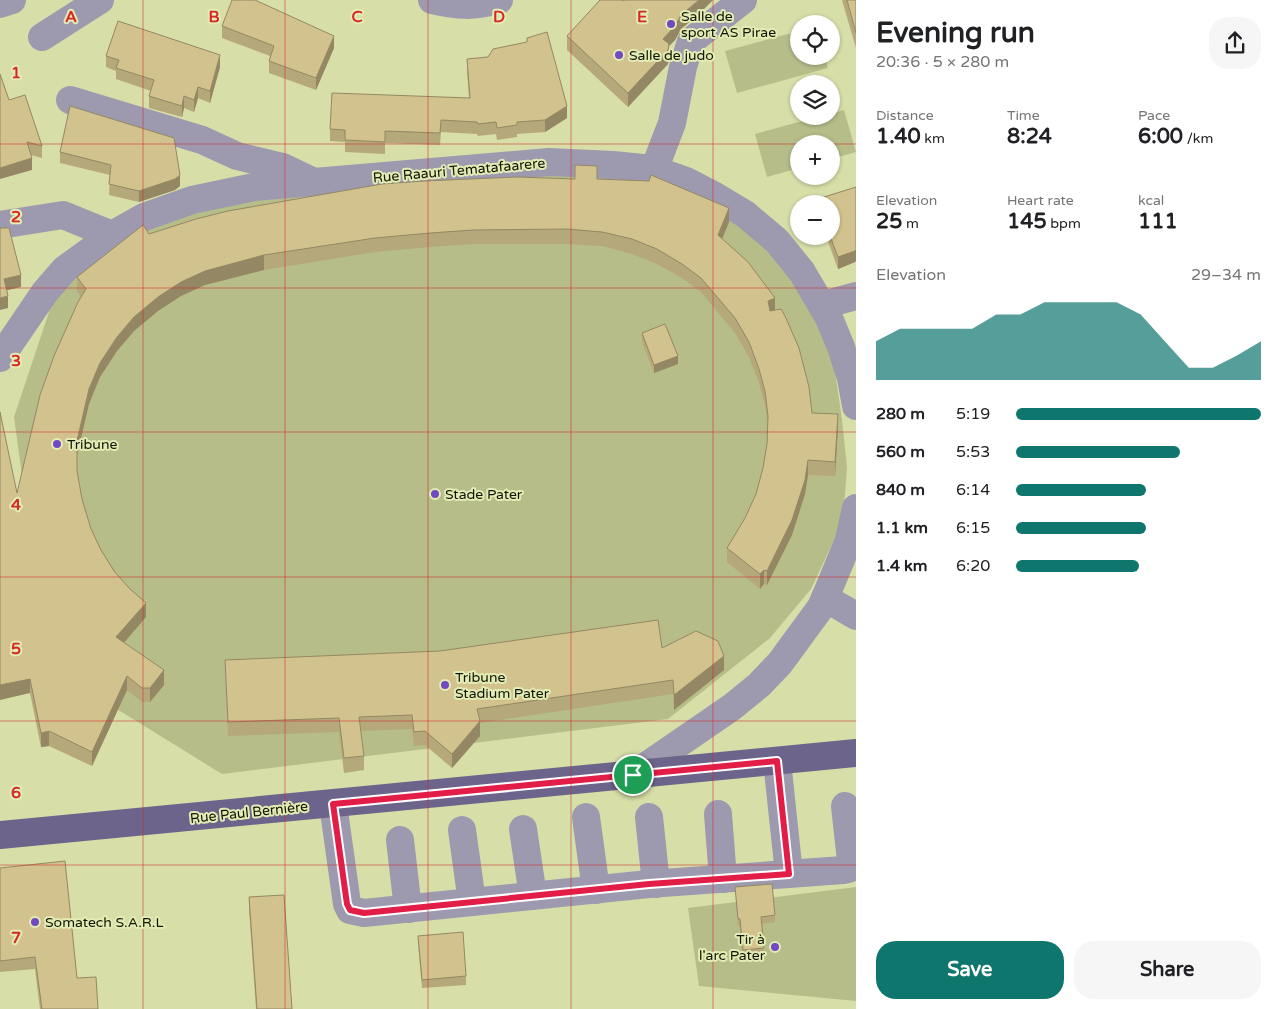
<!DOCTYPE html>
<html lang="en">
<head>
<meta charset="utf-8">
<style>
  body { margin:0; font-family:"Varela Round",sans-serif; background:#f6f6f6; color:#202124; height:100vh; display:flex; flex-direction:column; font-size:19px; white-space:nowrap }
  * { box-sizing:border-box; margin:0 }
  p { font-size:16px; color:#757577 }
  .icon { flex:none; width:28px; height:28px; fill:none; stroke:currentColor; stroke-width:2; stroke-linecap:round; stroke-linejoin:round }
  .map { position:relative; flex:1; overflow:hidden }
  .drawer { display:flex; flex-direction:column; background:#fff; width:425px }
  .drawer>* { flex:none }
  .fabs { position:absolute; left:790px; top:15px; display:grid; gap:10px }
  .fabs a { display:grid; place-items:center; width:50px; height:50px; border-radius:50%; background:#fff; box-shadow:0 1px 4px #0004; font-size:25px }
  .pin { position:absolute; display:grid; place-items:center; width:42px; height:42px; color:#fff; margin:-21px; border:2px solid #fff; border-radius:50%; box-shadow:0 1px 5px #0007 }
  .round { display:grid; place-items:center; flex:none; width:52px; height:52px; border-radius:20px; background:#f6f6f6 }
  .overview { display:flex; align-items:center; justify-content:space-between; height:85px; padding:0 20px }
  h1 { font-size:28px; font-weight:700; line-height:38px }
  .stats { display:grid; grid-template-columns:repeat(3,1fr); gap:8px; height:85px; padding:5px 20px }
  .stats div { display:grid; align-content:center }
  .stats b { font-size:21px; font-weight:700 }
  .stats small { font-size:14px; font-weight:400 }
  .stats p { font-size:14px }
  .chart { height:140px; padding:10px 20px }
  .chart p { display:flex; justify-content:space-between }
  .chart svg { width:100%; height:90px; margin-top:5px; fill:#0f766e; opacity:.7 }
  .button { display:flex; gap:10px; margin-top:auto; padding:10px 20px }
  .button a { flex:1; height:58px; border-radius:20px; background:#0f766e; color:#fff; font-size:20px; font-weight:700; line-height:58px; text-align:center }
  .button a+a { background:#f6f6f6; color:#202124 }
  ul { padding:0 20px; list-style:none; font-size:16px }
  li { display:grid; grid-template-columns:80px 60px 1fr; align-items:center; height:38px }
  li i { height:12px; border-radius:6px; background:#0f766e }
  main { display:flex; flex:1; min-height:0 }
  .map>svg:first-child { display:block }
</style>
</head>
<body>
<main>
<div class="map">
<svg width="856" height="1009" viewBox="0 0 856 1009">
  <rect width="100%" height="100%" fill="#d7dea8"/>
  <!-- grass -->
  <g fill="#b6bd89">
    <polygon points="799,31 799,56 825,56 828,68 737,93 725,51"/>
    <polygon points="844,110 856,152 831,159 831,144 799,144 799,168 767,177 755,134 821,116 831,116 831,114"/>
    <polygon points="610,167 699,190 800,273 831,343 842,420 847,467 843,521 811,589 770,638 668,719 222,774 57,672 32,548 14,417 60,279 127,230 198,206"/>
    <polygon points="856,887 856,1001 699,986 688,908"/>
  </g>
  <g fill="none" stroke-linecap="round" stroke-linejoin="round">
    <!-- minor -->
    <g stroke="#9d99af" stroke-width="28">
      <path d="M432 0C459 6 472 7 499 0"/>
      <polyline points="0,4 12,0"/>
      <polyline points="42,37 100,0"/>
      <polyline points="70,100 202,140 237,156 283,167 310,180"/>
      <polyline points="654,170 672,123 683,67 691,41 743,0"/>
      <polyline points="0,225 63,215 112,235"/>
      <polyline points="823,305 856,296"/>
      <polyline points="0,358 45,292 65,269 112,235 144,217 192,200 254,187 549,162 613,165 652,169 686,181 715,196 745,214 777,241 802,272 829,318 841,347 851,378 856,406"/>
      <polyline points="825,598 856,616"/>
      <polyline points="777,761 789,874"/>
      <polyline points="633,775 732,707 759,685 780,663 821,607 825,598 849,540 856,508"/>
      <polyline points="333,804 347,904 350,910 364,913 649,884 843,870 848,869 851,861 845,806"/>
      <polyline points="718,814 723,879"/>
      <polyline points="586,817 596,890"/>
      <polyline points="649,817 656,884"/>
      <polyline points="523,829 533,896"/>
      <polyline points="462,830 472,902"/>
      <polyline points="400,840 408,909"/>
    </g>
    <!-- major -->
    <polyline stroke="#6c648b" stroke-width="28" points="0,835 856,753"/>
  </g>
  <!-- wall -->
  <g fill="#b5a87a">
    <polygon points="842,0 856,0 856,48"/>
    <polygon points="623,1 698,15 681,29 675,40 669,46 669,58 668,64 628,107 567,50 567,36"/>
    <polygon points="222,26 334,48 316,90 269,73 269,61 270,56 222,38"/>
    <polygon points="106,56 220,67 210,103 198,98 194,112 184,108 182,117 149,108 149,96 151,91 116,79 116,71 106,67"/>
    <polygon points="467,59 567,118 545,132 517,134 517,137 497,140 496,134 478,136 477,134 441,132 440,145 385,143 385,154 345,152 345,142 330,141 330,129 469,98 467,71"/>
    <polygon points="9,100 42,146 42,158 31,155 32,170"/>
    <polygon points="70,106 180,186 175,190 139,202 109,195 110,175 60,163 60,152"/>
    <polygon points="597,179 729,222 722,239 775,310 812,413 838,428 835,476 808,475 805,494 792,535 767,585 764,584 760,589 727,562 727,548 745,518 756,494 763,468 767,444 768,429 765,405 759,383 749,357 735,333 701,292 682,278 657,264 632,254 602,246 567,244 473,244 430,247 375,252 264,270 205,285 181,296 158,311 134,331 117,351 100,377 89,404 77,455 77,471 82,499 91,529 101,550 146,617 123,643 164,685 150,702 142,702 127,690 92,766 49,746 41,747 30,693 17,493 81,297 77,291 77,277 149,234"/>
    <polygon points="856,187 856,261 855,262 838,269 826,236 831,236 831,204 821,204 821,198"/>
    <polygon points="642,333 678,364 654,373 642,342"/>
    <polygon points="662,648 724,670 674,710 673,694 480,723 480,736 452,768 425,745 414,746 412,729 361,731 364,756 364,770 344,773 339,732 228,736 225,660"/>
    <polygon points="0,868 77,978 98,1009 40,1009 35,969 0,972"/>
    <polygon points="735,887 775,915 775,922 761,924 764,955 743,957 740,926 738,926"/>
    <polygon points="249,897 292,1009 256,1009 249,909"/>
    <polygon points="418,936 466,976 466,985 422,988 418,944"/>
  </g>
  <!-- shaded-wall -->
  <g fill="#938863">
    <polygon points="699,0 713,0 698,15 681,29 675,40 669,46 669,58 668,64 628,107 628,93 663,39 681,15"/>
    <polygon points="334,36 334,48 316,90 316,78"/>
    <polygon points="220,55 220,67 210,103 210,91"/>
    <polygon points="198,87 198,98 194,112 194,100"/>
    <polygon points="184,96 184,108 182,117 182,106"/>
    <polygon points="567,106 567,118 545,132 545,120"/>
    <polygon points="32,158 32,170 0,179 0,168"/>
    <polygon points="180,175 180,186 175,190 139,202 139,191"/>
    <polygon points="729,208 729,222 718,249 718,235"/>
    <polygon points="856,250 856,261 855,262 838,269 838,257"/>
    <polygon points="264,255 264,270 205,285 181,296 158,311 134,331 117,351 100,377 89,404 77,455 77,441 89,389 100,363 117,337 134,317 158,297 181,282 205,271"/>
    <polygon points="21,275 21,287 4,291 4,279"/>
    <polygon points="8,296 8,308 0,310 0,298"/>
    <polygon points="775,298 775,312 768,315 768,301"/>
    <polygon points="678,356 678,364 654,373 654,365"/>
    <polygon points="838,414 838,428 835,476 835,462"/>
    <polygon points="808,460 808,475 805,494 792,535 767,585 767,571"/>
    <polygon points="764,570 764,584 760,589 760,574"/>
    <polygon points="146,603 146,617 116,652 116,637"/>
    <polygon points="724,656 724,670 674,710 674,695"/>
    <polygon points="164,670 164,685 150,702 150,688"/>
    <polygon points="127,676 127,690 92,766 92,752"/>
    <polygon points="30,679 30,693 0,700 0,685"/>
    <polygon points="480,721 480,736 452,768 452,754"/>
    <polygon points="49,731 49,746 41,747 41,733"/>
  </g>
  <!-- building -->
  <g fill="#d2c38e" stroke="#938863">
    <polygon points="232,0 255,0 334,36 316,78 269,61 274,46 222,26"/>
    <polygon points="600,0 622,0 623,1 625,0 699,0 681,15 675,26 663,39 669,44 668,50 628,93 567,36"/>
    <polygon points="847,0 856,0 856,33"/>
    <polygon points="118,21 220,55 210,91 198,87 194,100 184,96 182,106 149,96 154,80 116,68 119,60 106,56"/>
    <polygon points="547,32 567,106 545,120 517,122 517,125 497,128 496,122 478,124 477,122 441,120 440,133 385,131 385,142 345,140 345,130 330,129 332,93 470,98 467,59 488,57 493,49 527,42 527,38"/>
    <polygon points="0,74 9,100 25,95 42,146 27,142 32,158 0,168"/>
    <polygon points="70,106 174,138 180,175 175,179 139,191 109,184 111,165 60,152"/>
    <polygon points="575,165 597,166 597,179 649,181 651,175 729,208 718,235 748,262 775,298 768,301 770,311 781,309 785,316 799,348 809,387 812,413 838,414 835,462 808,460 805,480 792,520 767,571 764,570 760,574 727,548 745,518 756,494 763,468 767,444 768,416 765,391 759,369 749,342 735,318 701,278 682,264 657,249 632,239 602,232 567,229 473,230 430,233 375,238 264,255 205,271 181,282 158,297 134,317 117,337 100,363 89,389 77,441 77,471 82,499 91,529 101,550 114,571 130,589 146,603 116,637 164,670 150,688 142,688 127,676 92,752 49,731 41,733 30,679 0,685 0,412 17,493 40,395 54,356 78,302 86,289 77,277 143,225 149,234 196,219 228,211 382,184 424,181 517,177 575,179"/>
    <polygon points="856,187 856,250 855,251 838,257 830,236 831,236 831,204 823,204 821,198"/>
    <polygon points="0,228 9,228 21,275 4,279 8,296 0,298"/>
    <polygon points="665,324 678,356 654,365 642,333"/>
    <polygon points="658,620 662,648 696,631 718,641 724,656 674,695 673,680 477,709 480,721 452,754 425,731 414,732 412,715 359,717 364,756 344,758 339,718 228,722 225,660 440,651"/>
    <polygon points="65,861 77,978 96,977 98,1009 42,1009 35,957 0,961 0,868"/>
    <polygon points="772,884 775,915 761,917 764,948 743,950 740,919 738,919 735,887"/>
    <polygon points="284,895 292,1009 257,1009 249,897"/>
    <polygon points="463,932 466,976 422,980 418,936"/>
  </g>
  <g fill="none" stroke-linecap="round" stroke-linejoin="round">
    <defs>
      <polygon id="route" points="777,761 789,874 649,884 364,913 350,910 347,904 333,804"/>
    </defs>
    <!-- route casing -->
    <use href="#route" stroke="#fff" stroke-width="10"/>
    <!-- route -->
    <use href="#route" stroke="#e11d48" stroke-width="6"/>
  </g>
  <!-- grid -->
  <path fill="none" stroke="#d62828" stroke-width="1" stroke-opacity="0.55" d="M143 0V1009M285 0V1009M428 0V1009M571 0V1009M713 0V1009M0 144H799M831 144H856M0 288H856M0 432H856M0 577H856M0 721H856M0 865H856"/>
  <!-- markers -->
  <g fill="#7149c2" stroke="#e4ecb5" stroke-width="2">
    <circle cx="671" cy="24" r="5"/>
    <circle cx="619" cy="55" r="5"/>
    <circle cx="57" cy="444" r="5"/>
    <circle cx="435" cy="494" r="5"/>
    <circle cx="445" cy="685" r="5"/>
    <circle cx="35" cy="922" r="5"/>
    <circle cx="775" cy="947" r="5"/>
  </g>
  <g text-anchor="middle" stroke-width="4" stroke-linejoin="round" paint-order="stroke">
    <!-- poi labels -->
    <g font-size="14" fill="#121402" stroke="#e4ecb5" text-anchor="start">
      <text x="681" y="21">Salle de<tspan x="681" dy="16">sport AS Pirae</tspan></text>
      <text x="629" y="60">Salle de judo</text>
      <text x="67" y="449">Tribune</text>
      <text x="445" y="499">Stade Pater</text>
      <text x="455" y="682">Tribune<tspan x="455" dy="16">Stadium Pater</tspan></text>
      <text x="45" y="927">Somatech S.A.R.L</text>
      <text x="765" y="944" text-anchor="end">Tir à<tspan x="765" dy="16">l'arc Pater</tspan></text>
    </g>
    <!-- street labels -->
    <g font-size="14" fill="#121402" stroke="#e4ecb5">
      <text transform="translate(459 170) rotate(-5)" y="5">Rue Raauri Tematafaarere</text>
      <text transform="translate(249 812) rotate(-6)" y="5">Rue Paul Bernière</text>
    </g>
  </g>
  <g font-size="16" text-anchor="middle" font-weight="bold" fill="#d62828" stroke="#e4ecb5" stroke-width="4" stroke-linejoin="round" paint-order="stroke">
    <text x="71" y="22">A</text>
    <text x="214" y="22">B</text>
    <text x="357" y="22">C</text>
    <text x="499" y="22">D</text>
    <text x="642" y="22">E</text>
    <text x="16" y="78">1</text>
    <text x="16" y="222">2</text>
    <text x="16" y="366">3</text>
    <text x="16" y="510">4</text>
    <text x="16" y="654">5</text>
    <text x="16" y="798">6</text>
    <text x="16" y="943">7</text>
  </g>
</svg>
<div class="fabs">
<a><svg class="icon" aria-label="locate" viewBox="0 0 24 24"><circle cx="12" cy="12" r="6"/><path d="M12 2v4M12 18v4M2 12h4M18 12h4"/></svg></a>
<a><svg class="icon" aria-label="layers" viewBox="0 0 24 24"><path d="M12 4l9 5-9 5-9-5zM3 14l9 5 9-5"/></svg></a>
<a>+</a>
<a>−</a>
</div>
<div class="pin" style="left:633px;top:775px;background:#1e9e55"><svg class="icon" aria-label="arrive" viewBox="0 0 24 24"><path d="M6 21V4h12l-3 4 3 4H6"/></svg></div>
</div>
<section class="drawer">
<div class="overview"><div><h1>Evening run</h1><p>20:36 · 5 × 280 m</p></div><a class="round"><svg class="icon" aria-label="share" viewBox="0 0 24 24"><path d="M12 15V3M7 8l5-5 5 5M5 13v7h14v-7"/></svg></a></div>
<div class="stats">
<div><p>Distance</p><b>1.40<small> km</small></b></div>
<div><p>Time</p><b>8:24</b></div>
<div><p>Pace</p><b>6:00<small> /km</small></b></div>
</div>
<div class="stats">
<div><p>Elevation</p><b>25<small> m</small></b></div>
<div><p>Heart rate</p><b>145<small> bpm</small></b></div>
<div><p>kcal</p><b>111</b></div>
</div>
<div class="chart"><p><span>Elevation</span>29–34 m</p>
<svg viewBox="0 0 160 44" preserveAspectRatio="none"><path d="M0 44V25L10 19L20 19L30 19L40 19L50 12L60 12L70 6L80 6L90 6L100 6L110 12L120 25L130 38L140 38L150 32L160 25V44z"/></svg>
</div>
<ul>
<li><b>280 m</b>5:19<i style="width:100%"></i></li>
<li><b>560 m</b>5:53<i style="width:67%"></i></li>
<li><b>840 m</b>6:14<i style="width:53%"></i></li>
<li><b>1.1 km</b>6:15<i style="width:53%"></i></li>
<li><b>1.4 km</b>6:20<i style="width:50%"></i></li>
</ul>
<div class="button"><a>Save</a><a>Share</a></div>
</section>
</main>
</body>
</html>
